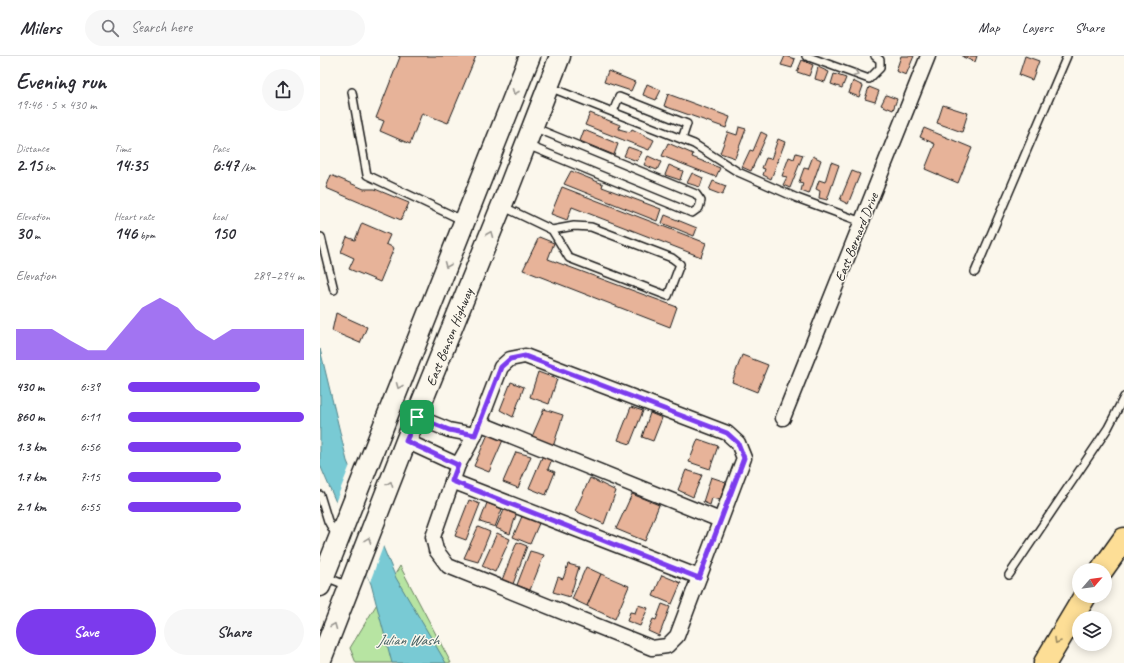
<!DOCTYPE html>
<html lang="en">
<head>
<meta charset="utf-8">
<style>
  body { margin:0; font-family:Caveat,sans-serif; background:#f7f7f7; color:#2b2b33; height:100vh; display:flex; flex-direction:column; font-size:15px; white-space:nowrap }
  * { box-sizing:border-box; margin:0 }
  p { font-size:13px; color:#7c7c81 }
  .icon { flex:none; width:22px; height:22px; fill:none; stroke:currentColor; stroke-width:2; stroke-linecap:round; stroke-linejoin:round }
  .map { position:relative; flex:1; overflow:hidden }
  .panel { display:flex; flex-direction:column; background:#fff; width:320px }
  .panel>* { flex:none }
  .needle { width:26px; rotate:62deg }
  .fabs { position:absolute; left:752px; top:507px; display:grid; gap:8px }
  .fabs a { display:grid; place-items:center; width:40px; height:40px; border-radius:50%; background:#fff; box-shadow:0 2px 10px #0003; font-size:20px }
  .pin { position:absolute; display:grid; place-items:center; width:34px; height:34px; color:#fff; margin:-17px; border-radius:8px; box-shadow:0 2px 6px #0006 }
  .round { display:grid; place-items:center; flex:none; width:42px; height:42px; border-radius:21px; background:#f7f7f7 }
  .headline { display:flex; align-items:center; justify-content:space-between; height:68px; padding:0 16px }
  h1 { font-size:22px; font-weight:700; line-height:30px }
  .figures { display:grid; grid-template-columns:repeat(3,1fr); gap:6px; height:68px; padding:4px 16px }
  .figures div { display:grid; align-content:center }
  .figures b { font-size:17px; font-weight:700 }
  .figures small { font-size:11px; font-weight:400 }
  .figures p { font-size:11px }
  .chart { height:112px; padding:8px 16px }
  .chart p { display:flex; justify-content:space-between }
  .chart svg { width:100%; height:72px; margin-top:4px; fill:#7c3aed; opacity:.7 }
  .cta { display:flex; gap:8px; margin-top:auto; padding:8px 16px }
  .cta a { flex:1; height:46px; border-radius:24px; background:#7c3aed; color:#fff; font-size:16px; font-weight:700; line-height:46px; text-align:center }
  .cta a+a { background:#f7f7f7; color:#2b2b33 }
  ul { padding:0 16px; list-style:none; font-size:13px }
  li { display:grid; grid-template-columns:64px 48px 1fr; align-items:center; height:30px }
  li i { height:10px; border-radius:5px; background:#7c3aed }
  header { display:flex; align-items:center; gap:24px; box-sizing:border-box; height:56px; padding:0 20px; background:#fff; border-bottom:1px solid #e1e1e2 }
  header strong { font-size:19px }
  nav { display:flex; gap:22px; margin-inline-start:auto; font-size:14px }
  .search { width:280px; height:36px; background:#f7f7f7; display:flex; align-items:center; gap:10px; box-sizing:border-box; padding:0 14px; border-radius:22px; color:#7c7c81; font-size:15px }
  main { display:flex; flex:1; min-height:0 }
  .map>svg:first-child { display:block }
</style>
</head>
<body>
<header>
<strong>Milers</strong>
<div class="search"><svg class="icon" aria-label="search" viewBox="0 0 24 24"><circle cx="10" cy="10" r="6"/><path d="M15 15l6 6"/></svg>Search here</div>
<nav><a>Map</a><a>Layers</a><a>Share</a></nav>
</header>
<main>
<section class="panel">
<div class="headline"><div><h1>Evening run</h1><p>19:46 · 5 × 430 m</p></div><a class="round"><svg class="icon" aria-label="share" viewBox="0 0 24 24"><path d="M12 15V3M7 8l5-5 5 5M5 13v7h14v-7"/></svg></a></div>
<div class="figures">
<div><p>Distance</p><b>2.15<small> km</small></b></div>
<div><p>Time</p><b>14:35</b></div>
<div><p>Pace</p><b>6:47<small> /km</small></b></div>
</div>
<div class="figures">
<div><p>Elevation</p><b>30<small> m</small></b></div>
<div><p>Heart rate</p><b>146<small> bpm</small></b></div>
<div><p>kcal</p><b>150</b></div>
</div>
<div class="chart"><p><span>Elevation</span>289–294 m</p>
<svg viewBox="0 0 160 44" preserveAspectRatio="none"><path d="M0 44V25L10 25L20 25L30 32L40 38L50 38L60 25L70 12L80 6L90 12L100 25L110 32L120 25L130 25L140 25L150 25L160 25V44z"/></svg>
</div>
<ul>
<li><b>430 m</b>6:39<i style="width:75%"></i></li>
<li><b>860 m</b>6:11<i style="width:100%"></i></li>
<li><b>1.3 km</b>6:56<i style="width:64%"></i></li>
<li><b>1.7 km</b>7:15<i style="width:53%"></i></li>
<li><b>2.1 km</b>6:55<i style="width:64%"></i></li>
</ul>
<div class="cta"><a>Save</a><a>Share</a></div>
</section>
<div class="map">
<svg width="804" height="607" viewBox="0 0 804 607">
  <rect width="100%" height="100%" fill="#fbf7ec"/>
  <filter id="ink" filterUnits="userSpaceOnUse"><feTurbulence type="fractalNoise" baseFrequency=".025" numOctaves="2"/><feDisplacementMap in="SourceGraphic" scale="8" xChannelSelector="R" yChannelSelector="G"/><feConvolveMatrix kernelMatrix="1 2 1 2 8 2 1 2 1" color-interpolation-filters="sRGB"/></filter>
  <g filter="url(#ink)">
    <!-- green -->
    <polygon fill="#b7e4a2" stroke="#6a805f" points="80,510 131,607 36,607 30,592"/>
    <!-- water -->
    <polygon fill="#79cad4" stroke="#54848a" points="0,293 27,405 76,522 126,607 72,607 51,528 0,409"/>
    <!-- pier -->
    <polygon fill="#fbf7ec" points="30,409 64,488 50,526 15,447"/>
    <!-- building -->
    <g fill="#e7b399" stroke="#1c1c1c">
      <polygon points="78,0 156,0 128,67 102,57 90,88 60,75 64,65 56,62 80,1"/>
      <polygon points="465,0 475,3 472,12 461,9"/>
      <polygon points="581,0 594,0 586,19 576,15"/>
      <polygon points="643,0 657,0 655,6 643,1"/>
      <polygon points="705,0 719,5 712,24 699,19"/>
      <polygon points="482,4 493,9 489,20 477,16"/>
      <polygon points="498,11 509,16 505,26 495,23"/>
      <polygon points="288,15 315,26 311,35 284,26"/>
      <polygon points="514,18 526,22 522,32 511,28"/>
      <polygon points="533,25 543,30 539,41 529,37"/>
      <polygon points="327,28 341,34 336,44 323,39"/>
      <polygon points="549,31 559,35 555,46 545,43"/>
      <polygon points="348,38 410,61 406,72 344,50"/>
      <polygon points="566,39 577,43 573,54 561,49"/>
      <polygon points="623,49 648,57 642,76 617,67"/>
      <polygon points="270,57 300,69 299,73 310,76 312,73 334,84 329,94 265,69"/>
      <polygon points="419,71 426,73 415,102 400,97 408,76 417,79"/>
      <polygon points="604,72 652,92 638,127 605,113 615,88 600,81"/>
      <polygon points="264,74 298,88 294,99 260,85"/>
      <polygon points="441,76 447,79 431,115 422,111 430,94 433,95"/>
      <polygon points="458,83 465,86 451,123 443,119 445,113 442,112 446,102 451,103"/>
      <polygon points="348,87 373,98 372,101 400,112 396,121 342,100"/>
      <polygon points="308,91 322,96 317,105 304,100"/>
      <polygon points="476,97 483,99 470,132 463,129 467,121 462,120 469,101 474,103"/>
      <polygon points="328,100 341,106 337,114 324,109"/>
      <polygon points="493,100 501,104 489,138 481,135 483,127 479,126 484,112 488,113"/>
      <polygon points="511,106 519,109 507,144 499,142 500,135 496,133 499,124 505,126"/>
      <polygon points="349,109 363,115 360,124 345,119"/>
      <polygon points="251,115 283,128 282,131 341,153 337,165 244,128"/>
      <polygon points="532,115 540,118 528,148 520,144"/>
      <polygon points="372,117 383,122 380,131 367,127"/>
      <polygon points="11,119 44,133 55,133 89,147 81,164 6,132"/>
      <polygon points="393,125 406,130 402,139 389,134"/>
      <polygon points="242,131 386,187 381,201 252,151 247,164 231,158"/>
      <polygon points="345,159 377,172 374,180 342,167"/>
      <polygon points="42,167 70,179 66,188 74,192 60,226 29,213 34,202 21,196 27,181 35,184"/>
      <polygon points="219,181 234,187 228,203 357,251 350,271 203,214"/>
      <polygon points="16,257 47,271 40,287 12,275"/>
      <polygon points="422,299 448,309 437,336 412,326"/>
      <polygon points="218,316 237,323 229,348 210,341"/>
      <polygon points="191,326 204,331 193,361 180,354"/>
      <polygon points="311,351 323,355 310,388 298,384"/>
      <polygon points="224,353 243,359 233,391 211,383"/>
      <polygon points="330,357 342,362 333,385 322,381"/>
      <polygon points="168,378 183,384 169,416 154,410"/>
      <polygon points="378,383 398,390 390,413 369,406"/>
      <polygon points="196,396 211,400 198,432 183,426"/>
      <polygon points="223,399 232,403 228,413 235,416 226,439 209,432"/>
      <polygon points="366,414 382,419 373,441 358,434"/>
      <polygon points="391,421 406,426 400,444 392,442 390,449 383,446"/>
      <polygon points="270,422 296,435 284,468 255,455"/>
      <polygon points="312,438 339,449 325,485 296,473"/>
      <polygon points="149,444 160,448 146,484 135,480"/>
      <polygon points="167,447 182,453 175,471 160,466"/>
      <polygon points="185,452 197,456 190,478 176,472"/>
      <polygon points="203,458 220,465 210,488 193,481"/>
      <polygon points="158,471 170,476 158,506 144,502"/>
      <polygon points="177,477 190,483 175,516 162,510"/>
      <polygon points="197,486 207,490 193,528 182,524"/>
      <polygon points="210,495 224,499 210,534 197,529"/>
      <polygon points="248,508 259,511 250,541 233,536 238,521 243,523"/>
      <polygon points="266,511 281,518 267,550 252,543"/>
      <polygon points="281,518 309,530 295,563 267,550"/>
      <polygon points="342,519 361,527 352,548 333,540"/>
      <polygon points="342,548 350,551 339,580 328,575 333,563 336,564"/>
      <polygon points="318,549 328,552 320,570 307,565 310,556 315,557"/>
    </g>
    <g fill="none" stroke-linecap="round" stroke-linejoin="round">
      <defs>
        <g id="service">
          <polyline points="486,0 549,23 560,12 560,4 555,0"/>
          <polyline points="229,31 374,88 418,116 477,142 542,166"/>
          <polyline points="32,36 47,119 144,165"/>
          <polyline points="293,56 299,41 367,68 362,83"/>
          <polyline points="207,89 372,157 379,152 381,145 376,138 213,71"/>
          <polyline points="184,151 232,174 254,170 271,171 352,202 360,208 348,240 249,202 232,174"/>
          <polyline points="1,181 14,234"/>
          <polyline points="655,216 747,0"/>
          <polyline points="0,439 8,465 17,481"/>
          <polyline points="689,519 788,372 804,341"/>
          <polyline points="6,521 28,530"/>
        </g>
        <g id="minor">
          <polygon points="205,300 407,377 418,387 424,402 357,580 347,590 332,592 128,510 116,494 113,481 138,409 155,379 181,311 190,303"/>
          <polyline points="97,361 129,374 155,379"/>
          <polyline points="463,362 608,0"/>
          <polyline points="159,367 400,464"/>
          <polyline points="86,385 138,409"/>
          <polyline points="132,425 379,521"/>
        </g>
        <g id="secondary">
          <polyline points="0,530 210,0"/>
          <polyline points="0,606 86,385 188,134 240,0"/>
        </g>
        <g id="motorway">
          <polyline points="782,514 804,483"/>
          <polyline points="725,607 765,540"/>
        </g>
      </defs>
      <!-- service casing -->
      <use href="#service" stroke="#1c1c1c" stroke-width="10"/>
      <!-- minor casing -->
      <use href="#minor" stroke="#1c1c1c" stroke-width="17"/>
      <!-- secondary casing -->
      <use href="#secondary" stroke="#1c1c1c" stroke-width="23"/>
      <!-- motorway casing -->
      <use href="#motorway" stroke="#1c1c1c" stroke-width="25"/>
      <!-- service -->
      <use href="#service" stroke="#fbf7ec" stroke-width="7"/>
      <!-- minor -->
      <use href="#minor" stroke="#fbf7ec" stroke-width="14"/>
      <!-- secondary -->
      <use href="#secondary" stroke="#fbf7ec" stroke-width="20"/>
      <!-- motorway -->
      <use href="#motorway" stroke="#fdde96" stroke-width="22"/>
    </g>
    <!-- one-way arrows -->
    <defs><path id="oneway-chevron" d="M-2-3.5L2.5 0L-2 3.5" fill="none" stroke-width="1.6" stroke-linecap="round" stroke-linejoin="round"/></defs>
    <g stroke="#97948e">
      <use href="#oneway-chevron" transform="translate(536 18) rotate(20)"/>
      <use href="#oneway-chevron" transform="translate(195 36) rotate(112)"/>
      <use href="#oneway-chevron" transform="translate(170 178) rotate(-68)"/>
      <use href="#oneway-chevron" transform="translate(127 209) rotate(112)"/>
      <use href="#oneway-chevron" transform="translate(79 330) rotate(112)"/>
      <use href="#oneway-chevron" transform="translate(70 428) rotate(-69)"/>
      <use href="#oneway-chevron" transform="translate(48 484) rotate(-69)"/>
      <use href="#oneway-chevron" transform="translate(14 570) rotate(-68)"/>
    </g>
    <use stroke="#98875f" href="#oneway-chevron" transform="translate(737 585) rotate(120)"/>
  </g>
  <g fill="none" stroke-linecap="round" stroke-linejoin="round" filter="url(#ink)">
    <defs>
      <polygon id="route" points="205,300 407,377 418,387 424,402 379,522 132,425 138,409 86,385 97,361 129,374 155,379 181,311 190,303"/>
    </defs>
    <!-- route casing -->
    <use href="#route" stroke="#fff" stroke-width="8"/>
    <!-- route -->
    <use href="#route" stroke="#7c3aed" stroke-width="5"/>
  </g>
  <g text-anchor="middle" stroke-width="3" stroke-linejoin="round" paint-order="stroke">
    <!-- street labels -->
    <g font-size="14" fill="#1c1c1c" stroke="#fbf7ec">
      <text transform="translate(536 181) rotate(-68)" y="5">East Bernard Drive</text>
      <text transform="translate(129 281) rotate(-68)" y="5">East Benson Highway</text>
    </g>
    <!-- water labels -->
    <g font-size="15" font-style="italic" fill="#3d595c" stroke="#fbf7ec">
      <text x="88" y="589">Julian Wash</text>
    </g>
  </g>
</svg>
<div class="fabs">
<a><svg class="needle" viewBox="-14 -14 28 28"><path d="M0-13l5 13h-10z" fill="#e53935"/><path d="M0 13l5-13h-10z" fill="#7c7c81"/></svg></a>
<a><svg class="icon" aria-label="layers" viewBox="0 0 24 24"><path d="M12 4l9 5-9 5-9-5zM3 14l9 5 9-5"/></svg></a>
</div>
<div class="pin" style="left:97px;top:361px;background:#1e9e55"><svg class="icon" aria-label="arrive" viewBox="0 0 24 24"><path d="M6 21V4h12l-3 4 3 4H6"/></svg></div>
</div>
</main>
</body>
</html>
